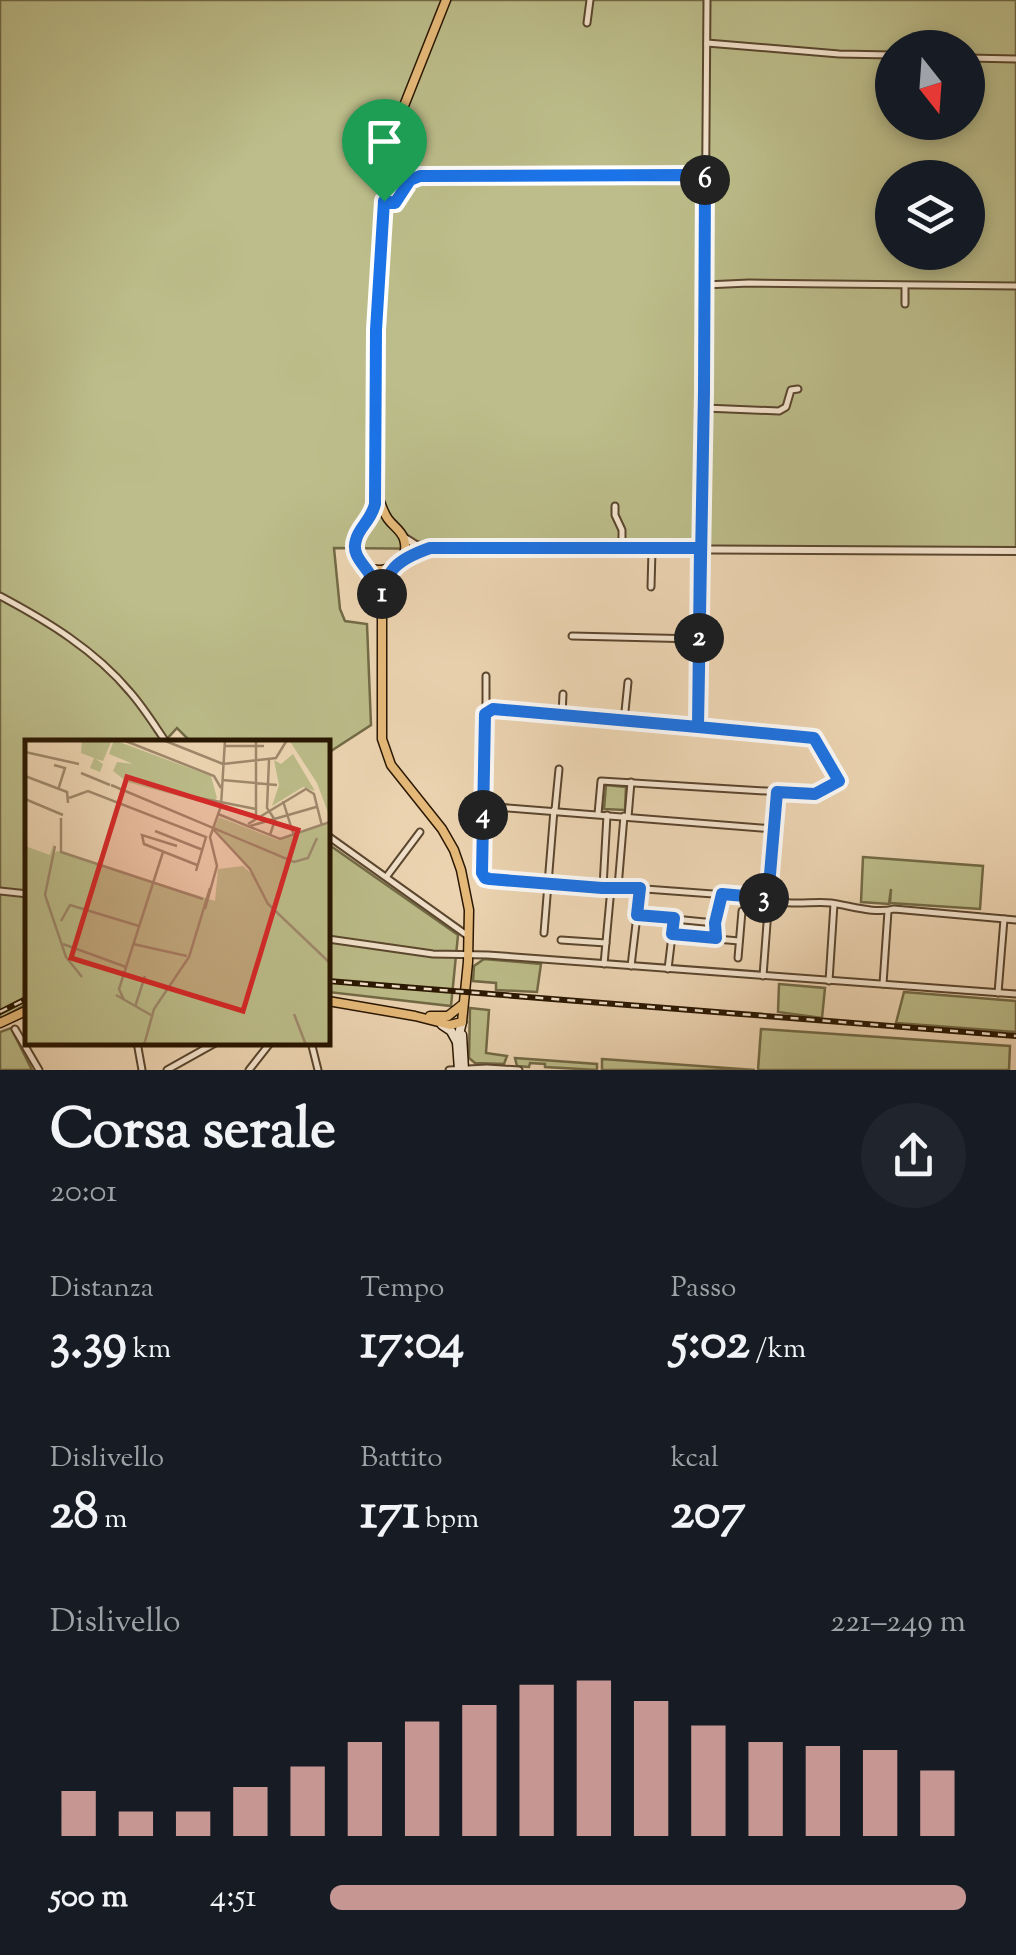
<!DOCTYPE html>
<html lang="it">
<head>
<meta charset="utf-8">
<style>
  body { margin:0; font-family:"Sorts Mill Goudy",serif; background:#20242c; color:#f1f3f6; height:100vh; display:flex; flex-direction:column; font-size:38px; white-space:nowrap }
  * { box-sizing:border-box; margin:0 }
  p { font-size:32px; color:#9ea1a6 }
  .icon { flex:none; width:55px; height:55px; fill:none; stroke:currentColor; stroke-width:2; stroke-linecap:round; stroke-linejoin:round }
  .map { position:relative; height:1070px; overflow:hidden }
  .drawer { display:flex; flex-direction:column; background:#171b24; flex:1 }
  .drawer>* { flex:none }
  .needle { width:65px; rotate:163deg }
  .buttons { position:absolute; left:875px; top:30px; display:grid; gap:20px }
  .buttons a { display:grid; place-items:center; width:110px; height:110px; border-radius:50%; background:#171b24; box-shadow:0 5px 15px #0003; font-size:50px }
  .pin { position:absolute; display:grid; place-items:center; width:85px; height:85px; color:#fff; margin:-102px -42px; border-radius:50% 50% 50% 0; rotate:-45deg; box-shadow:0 0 10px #0007 }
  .pin .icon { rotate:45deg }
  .km { position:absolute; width:50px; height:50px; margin:-25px; border-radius:50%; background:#222; color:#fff; font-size:28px; line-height:50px; text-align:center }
  .round { display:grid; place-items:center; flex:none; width:105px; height:105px; border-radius:52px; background:#20242c }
  .head { display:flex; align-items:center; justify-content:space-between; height:170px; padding:0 50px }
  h1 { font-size:55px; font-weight:700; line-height:75px }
  .figures { display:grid; grid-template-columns:repeat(3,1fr); gap:15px; height:170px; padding:10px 50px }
  .figures div { display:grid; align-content:center }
  .figures b { font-size:50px; font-weight:700 }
  .figures small { font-size:28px; font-weight:400 }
  .figures p { font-size:28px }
  .chart { height:280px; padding:20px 50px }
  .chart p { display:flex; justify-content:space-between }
  .chart svg { width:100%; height:180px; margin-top:10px; stroke:#c59692; stroke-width:6 }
  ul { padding:0 50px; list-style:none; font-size:32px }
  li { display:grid; grid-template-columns:160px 120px 1fr; align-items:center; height:75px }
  li i { height:25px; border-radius:12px; background:#c59692 }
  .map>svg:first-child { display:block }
</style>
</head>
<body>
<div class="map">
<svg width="1016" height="1070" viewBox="0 0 1016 1070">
  <rect width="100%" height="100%" fill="#eed6b4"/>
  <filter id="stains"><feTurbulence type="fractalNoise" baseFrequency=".002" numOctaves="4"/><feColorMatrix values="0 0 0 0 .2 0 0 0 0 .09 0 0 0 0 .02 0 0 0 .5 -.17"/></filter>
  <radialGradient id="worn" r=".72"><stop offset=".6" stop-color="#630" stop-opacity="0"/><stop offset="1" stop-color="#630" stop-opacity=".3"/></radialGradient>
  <!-- green -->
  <g fill="#bcbd8a" stroke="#726a46" stroke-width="2.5" fill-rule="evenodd">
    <path d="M0 0H1016V554L334 548 340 609 345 621 367 624 371 725 328 753V742H191L177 728 164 742H28L27 1004 0 1019ZM892 48H968V122H892ZM892 178H968V252H892Z"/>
    <polygon points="606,785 626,787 625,810 604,809"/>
    <polygon points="328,844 458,935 451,1006 328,992"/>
    <polygon points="863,857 983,866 980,909 890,903 891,889 889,904 861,902"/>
    <polygon points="484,959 541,964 537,992 496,990 496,983 473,981 474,966"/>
    <polygon points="779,984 825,988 822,1018 778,1012"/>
    <polygon points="904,992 1016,1001 1016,1032 896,1023"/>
    <polygon points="470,1008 489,1010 486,1053 507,1056 504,1064 475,1063 469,1058"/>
    <polygon points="11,1028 32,1070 0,1070 0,1032"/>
    <polygon points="761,1029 1010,1046 1009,1070 758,1070"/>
    <polygon points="515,1058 597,1064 597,1070 545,1067 545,1064 530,1063 529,1067 517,1066"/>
    <polygon points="602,1059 755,1070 602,1070"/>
  </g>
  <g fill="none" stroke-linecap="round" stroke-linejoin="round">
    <defs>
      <g id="minor">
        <polyline points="587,23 590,0"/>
        <polyline points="707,43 839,54 892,55"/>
        <polyline points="968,58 1016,59"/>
        <polyline points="384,201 395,203 410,180 420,176 695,175 705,179"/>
        <polyline points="705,285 749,283 1016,286"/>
        <polyline points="905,304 905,286"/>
        <polyline points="705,408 779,411 786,407 791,390 798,389"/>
        <polyline points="615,506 615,515 622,530 622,548"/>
        <polyline points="651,587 652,550"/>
        <path d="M0 596C47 621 95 650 130 692 144 708 155 726 166 742"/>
        <polyline points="572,636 699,639"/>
        <path d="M486 676V707L488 710 485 714 482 873 485 878 602 888 618 887 768 898C787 907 811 901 831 903 852 906 874 914 894 909L1016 920"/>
        <polyline points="488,710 493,709 813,738 839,781 815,794 601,781 598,814"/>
        <polyline points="562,715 563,694"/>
        <polyline points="624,721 628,682"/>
        <polyline points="697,727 704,392 707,0"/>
        <polyline points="483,806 774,829"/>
        <polyline points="555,810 559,769"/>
        <polyline points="628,817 631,782"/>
        <polyline points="328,836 468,936"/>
        <polyline points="387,876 420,832"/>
        <polyline points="603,887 607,815"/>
        <polyline points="618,887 624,816"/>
        <polyline points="0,891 28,894"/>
        <polyline points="637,915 674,919"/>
        <polyline points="544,933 554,810"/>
        <polyline points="672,935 739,941"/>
        <polyline points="328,939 433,954 488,955 1016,994"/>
        <polyline points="561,940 606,943"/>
        <polyline points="738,958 742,911"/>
        <polyline points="604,964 611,888"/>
        <polyline points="631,966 640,890"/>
        <polyline points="668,969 674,919 715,923 722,894"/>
        <polyline points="763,976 777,792"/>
        <polyline points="829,981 834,904"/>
        <polyline points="883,984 888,911"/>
        <polyline points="998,993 1004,919"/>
        <polyline points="15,1029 39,1070"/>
        <polyline points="137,1042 142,1070"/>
        <polyline points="311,1042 318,1070"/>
        <polyline points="167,1070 217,1042"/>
        <polyline points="249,1070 271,1042"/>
        <polyline points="449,1070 487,1068 519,1070"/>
      </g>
      <g id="tertiary">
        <polyline points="405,538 416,545 431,548 1016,551"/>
        <polyline points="400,562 429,548"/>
      </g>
      <g id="secondary">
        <polyline points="442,1025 451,1031 457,1042"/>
        <polyline points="462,1035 464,1070"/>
        <polyline points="459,1070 457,1042 462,1022"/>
      </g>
      <g id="primary">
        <path d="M368 568C387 575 411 563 404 539 401 530 393 526 388 519 383 512 381 504 378 496"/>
        <path d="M382 607C379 596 376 585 371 576 364 564 351 555 356 540 360 527 371 521 375 504L376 330 384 201 391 146 396 126 446 0"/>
        <polyline points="328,1001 415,1016 450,1025 462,1022 468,962 469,910 461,870 454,850 442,829 391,765 382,739 382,607 385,582 392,569"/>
        <polyline points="430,1016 448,1016 462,1005"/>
        <polyline points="0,1023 28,1010"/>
      </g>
    </defs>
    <!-- minor casing -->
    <use href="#minor" stroke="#5a462e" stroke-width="9"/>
    <!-- tertiary casing -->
    <use href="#tertiary" stroke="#5a462e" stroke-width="10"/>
    <!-- secondary casing -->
    <use href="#secondary" stroke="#281601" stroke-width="11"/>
    <!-- primary casing -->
    <use href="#primary" stroke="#281601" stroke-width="11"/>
    <!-- minor -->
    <use href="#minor" stroke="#f4e4ce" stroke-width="5"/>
    <!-- tertiary -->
    <use href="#tertiary" stroke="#f4e4ce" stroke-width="6"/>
    <!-- secondary -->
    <use href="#secondary" stroke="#f4e4ce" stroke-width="8"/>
    <!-- primary -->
    <use href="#primary" stroke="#e7bb7a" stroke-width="8"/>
    <defs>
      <g id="rail">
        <polyline points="328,981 1016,1036"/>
        <polyline points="0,1012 28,998"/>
      </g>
    </defs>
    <!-- rail casing -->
    <use href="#rail" stroke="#281601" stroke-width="6"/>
    <!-- rail -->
    <use href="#rail" stroke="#f4e4ce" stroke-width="2.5" stroke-dasharray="8" stroke-linecap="butt"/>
  </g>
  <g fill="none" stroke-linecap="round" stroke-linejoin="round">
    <defs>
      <path id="route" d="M384 201 376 330 375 504C371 521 359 527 356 540 351 555 364 564 371 576 376 585 379 596 382 607 384 570 396 560 430 548H700L698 727 814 738 839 781 815 794 777 792 768 898 722 894 715 923 716 938 672 934 674 918 637 915 640 888H602L490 879 485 878 482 873 485 714 493 709 698 727 704 392 705 178 695 175 420 176 410 180 395 203 384 201"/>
    </defs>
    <!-- route casing -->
    <use href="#route" stroke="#fff" stroke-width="20"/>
    <!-- route -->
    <use href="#route" stroke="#1a73e8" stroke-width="12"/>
  </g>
  <!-- overview -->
  <g transform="translate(25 740)">
    <rect width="305" height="305" fill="#eed6b4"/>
    <path d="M57 0H87L78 21 71 19 78 24 75 32 65 28 69 18 56 13ZM89 0 186 36 192 58 186 65 102 42 88 31 92 22 108 24 84 14ZM264 0H305V78L292 43ZM268 14 290 51 278 47 247 66 254 45 249 20 256 24ZM194 77 253 100 305 83V305L0 304V106L25 115 29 101 27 115 32 111 190 161 193 129 218 126 229 136 189 89Z" fill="#bcbd8a"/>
    <path fill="none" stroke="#9f896c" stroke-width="2.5" d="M98 0 189 36 196 48M138 0 198 24M199 6H239M0 12 54 24M244 20 242 68 250 80 245 95M198 24 251 18 262 0M29 25 40 28 33 50M56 33 85 45M0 36 42 52 43 63M197 40 252 45M86 45 269 122 283 118 292 98M170 57 231 69M44 58 63 51 181 97 171 131M0 59 38 75M258 61 269 96M193 74 255 99 305 82M231 77V0M36 78V112L178 159M223 84 281 49 289 54 297 86M225 86 291 67M187 88 225 129 243 164 305 223M130 91 178 110M30 106 20 155 41 217 57 237M152 106 117 95 119 104 172 125M180 169 192 126 185 97 196 66 200 0M36 181 45 165 114 186M38 204 101 227M108 204 162 216M91 255 126 275M99 260 94 249 138 112M110 267 120 236M269 274 281 305M119 305 129 269 164 217 185 148"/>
    <path fill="#d62828" fill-opacity="0.15" stroke="#d62828" stroke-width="5" d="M102 37 273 90 218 271 46 218Z"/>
    <rect width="305" height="305" fill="none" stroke="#281601" stroke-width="5"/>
  </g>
  <rect width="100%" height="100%" filter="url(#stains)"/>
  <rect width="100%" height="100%" fill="url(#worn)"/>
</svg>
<div class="buttons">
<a><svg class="needle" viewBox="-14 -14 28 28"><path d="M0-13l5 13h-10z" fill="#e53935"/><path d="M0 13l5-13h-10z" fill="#9ea1a6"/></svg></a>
<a><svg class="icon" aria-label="layers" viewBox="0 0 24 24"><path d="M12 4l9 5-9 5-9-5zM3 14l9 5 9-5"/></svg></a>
</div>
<div class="pin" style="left:384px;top:201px;background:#1e9e55"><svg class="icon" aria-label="arrive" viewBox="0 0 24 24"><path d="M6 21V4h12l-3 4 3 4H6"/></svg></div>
<b class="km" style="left:382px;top:594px">1</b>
<b class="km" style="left:699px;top:638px">2</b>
<b class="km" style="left:764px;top:898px">3</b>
<b class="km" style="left:483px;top:815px">4</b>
<b class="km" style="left:705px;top:180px">6</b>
</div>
<section class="drawer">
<div class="head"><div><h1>Corsa serale</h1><p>20:01</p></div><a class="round"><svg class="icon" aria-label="share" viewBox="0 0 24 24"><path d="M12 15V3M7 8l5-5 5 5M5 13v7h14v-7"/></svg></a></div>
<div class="figures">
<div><p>Distanza</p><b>3.39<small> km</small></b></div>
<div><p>Tempo</p><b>17:04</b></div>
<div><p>Passo</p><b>5:02<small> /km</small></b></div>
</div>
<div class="figures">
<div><p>Dislivello</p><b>28<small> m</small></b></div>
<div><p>Battito</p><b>171<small> bpm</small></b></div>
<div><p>kcal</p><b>207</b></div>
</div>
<div class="chart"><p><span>Dislivello</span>221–249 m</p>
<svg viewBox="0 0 160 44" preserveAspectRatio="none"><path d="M5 44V33M15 44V38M25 44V38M35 44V32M45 44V27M55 44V21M65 44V16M75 44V12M85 44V7M95 44V6M105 44V11M115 44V17M125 44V21M135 44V22M145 44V23M155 44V28"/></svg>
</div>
<ul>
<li><b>500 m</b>4:51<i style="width:100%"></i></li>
</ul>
</section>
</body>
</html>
